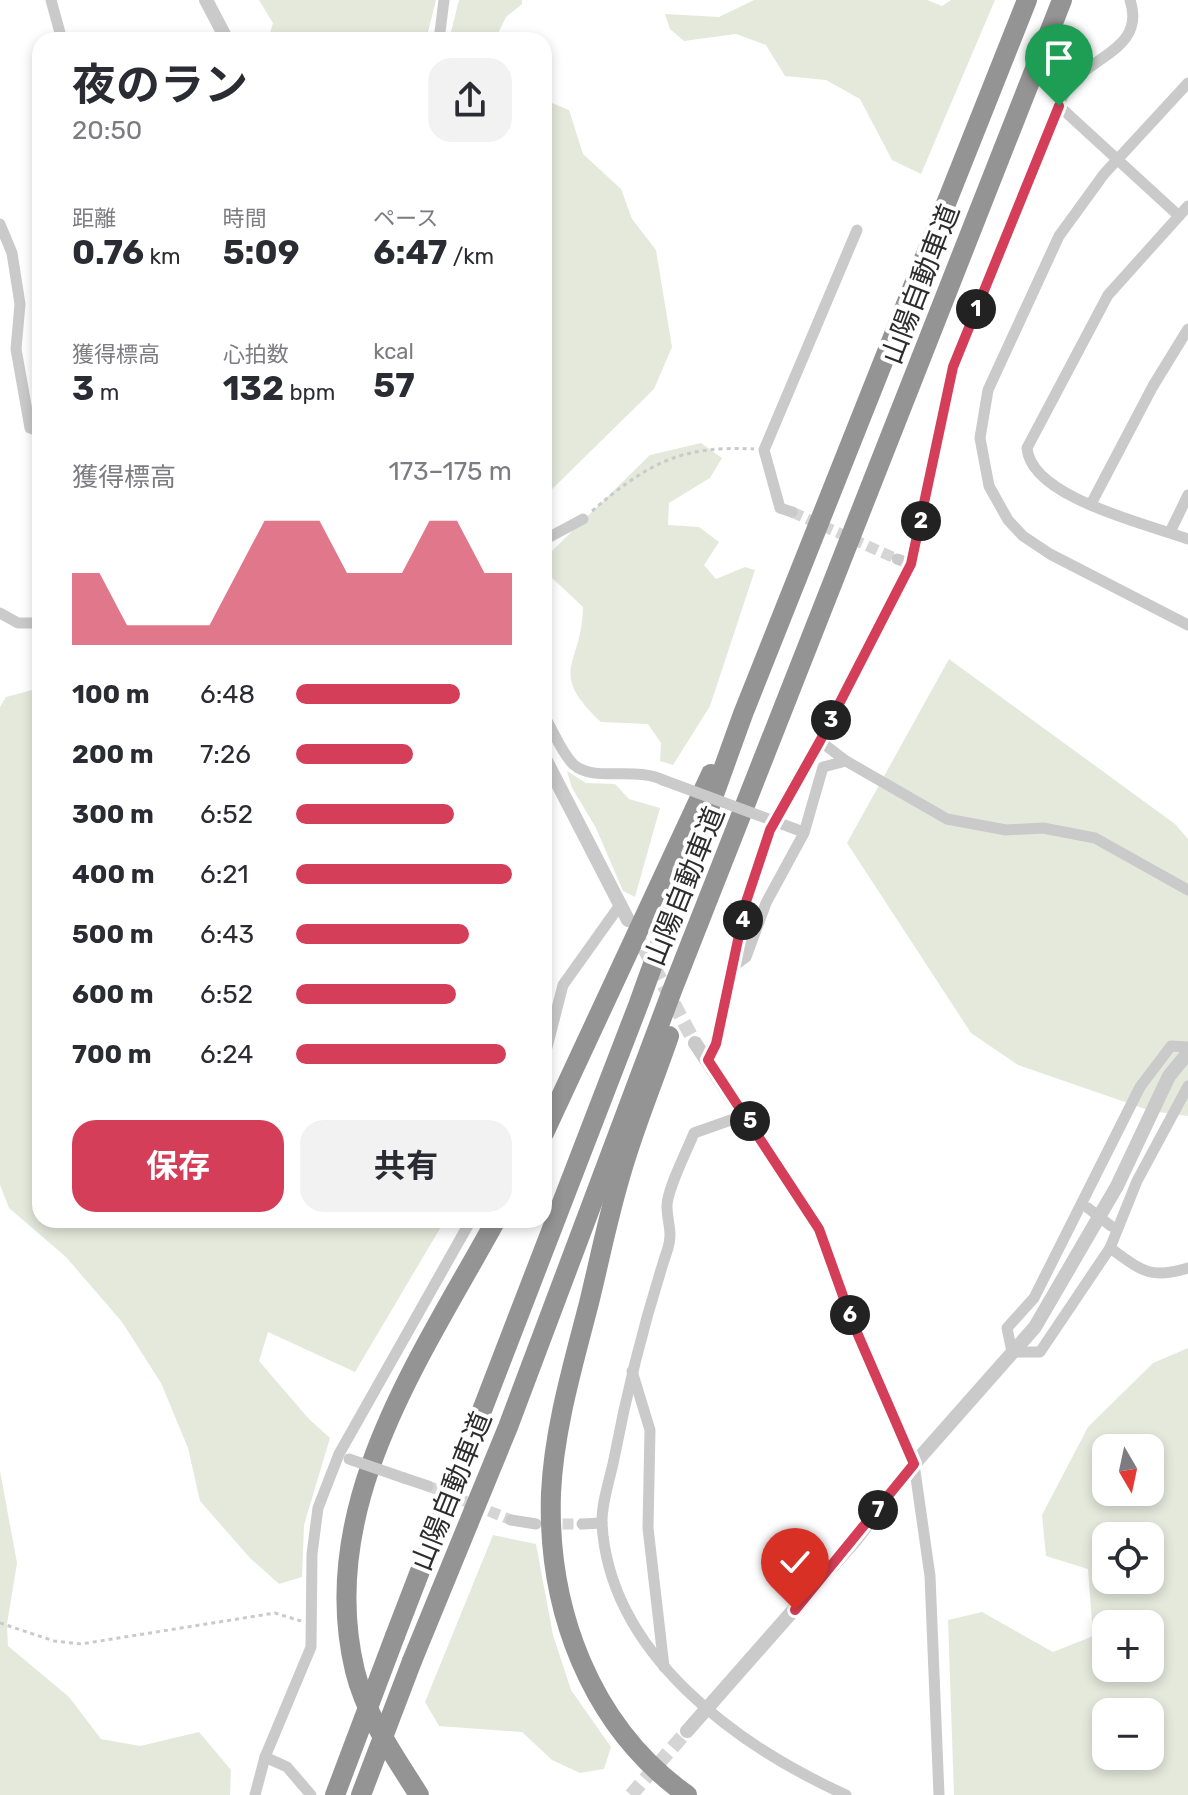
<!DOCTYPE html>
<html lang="ja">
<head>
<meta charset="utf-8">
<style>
  body { margin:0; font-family:Rubik,"Noto Sans JP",sans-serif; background:#f2f2f3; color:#2b2b33; height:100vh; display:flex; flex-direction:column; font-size:30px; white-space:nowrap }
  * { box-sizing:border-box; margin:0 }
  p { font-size:26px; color:#7c7c81 }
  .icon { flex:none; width:44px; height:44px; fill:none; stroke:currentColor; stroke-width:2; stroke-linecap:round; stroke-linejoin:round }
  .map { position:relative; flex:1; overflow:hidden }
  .sheet { position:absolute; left:32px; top:32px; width:520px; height:1196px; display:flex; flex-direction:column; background:#fff; border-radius:24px; box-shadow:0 4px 12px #0003 }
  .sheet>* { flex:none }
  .needle { width:52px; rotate:171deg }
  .fabs { position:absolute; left:1092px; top:1434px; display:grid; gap:16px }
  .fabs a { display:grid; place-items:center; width:72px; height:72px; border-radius:16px; background:#fff; box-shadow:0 4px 12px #0003; font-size:40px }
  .pin { position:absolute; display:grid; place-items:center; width:68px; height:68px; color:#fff; margin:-82px -34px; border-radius:50% 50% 50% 0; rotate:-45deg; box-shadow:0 0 8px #0007 }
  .pin .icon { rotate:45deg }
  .km { position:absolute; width:40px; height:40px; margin:-20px; border-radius:50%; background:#222; color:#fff; font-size:22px; line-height:40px; text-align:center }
  .round { display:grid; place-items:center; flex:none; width:84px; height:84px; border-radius:24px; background:#f2f2f3 }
  .head { display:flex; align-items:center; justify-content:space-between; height:136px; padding:0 40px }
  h1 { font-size:44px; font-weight:700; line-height:60px }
  .figures { display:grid; grid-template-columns:repeat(3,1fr); gap:12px; height:136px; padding:8px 40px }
  .figures div { display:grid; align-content:center }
  .figures b { font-size:34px; font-weight:700 }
  .figures small { font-size:22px; font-weight:400 }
  .figures p { font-size:22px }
  .chart { height:224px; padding:16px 40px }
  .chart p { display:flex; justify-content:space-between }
  .chart svg { width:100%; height:144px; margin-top:8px; fill:#d53e59; opacity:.7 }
  .primary-button { display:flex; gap:16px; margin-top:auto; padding:16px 40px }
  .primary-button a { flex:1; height:92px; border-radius:24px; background:#d53e59; color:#fff; font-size:32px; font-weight:700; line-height:92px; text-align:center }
  .primary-button a+a { background:#f2f2f3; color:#2b2b33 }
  ul { padding:0 40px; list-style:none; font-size:26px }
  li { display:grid; grid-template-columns:128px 96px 1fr; align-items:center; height:60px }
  li i { height:20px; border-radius:10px; background:#d53e59 }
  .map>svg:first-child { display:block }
</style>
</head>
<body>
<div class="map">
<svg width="1188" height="1795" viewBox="0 0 1188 1795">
  <rect width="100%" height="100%" fill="#fff"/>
  <!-- green -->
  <g fill="#e5e9dc" fill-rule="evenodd">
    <polygon points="259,0 436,0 426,40 268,40 273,23"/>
    <polygon points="459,0 522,0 522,4 506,17 495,40 449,40"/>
    <polygon points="754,0 927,0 942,6 951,0 995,0 921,174 892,160 860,99 826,80 785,76 766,45 736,34 684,41 670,29 665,14 719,17"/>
    <polygon points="547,101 569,110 583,154 621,189 632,219 656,250 672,347 654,389 544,497 544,102"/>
    <path d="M701 443 722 458 710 478 669 503 668 525 699 527 719 542 704 565 716 579 745 567 755 570 710 706 673 765 660 761 661 743 648 724 601 722C546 670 582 667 583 607L549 575 551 552 650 455Z"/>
    <polygon points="949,659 1175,824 1188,839 1188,1116 1151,1111 1018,1065 971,1033 847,843"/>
    <polygon points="40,688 40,1220 445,1220 355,1372 268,1332 259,1361 309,1419 330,1438 304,1525 302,1577 279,1584 250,1558 200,1501 188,1448 161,1383 122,1322 66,1257 9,1208 0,1185 0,707 6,697"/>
    <polygon points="567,771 586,783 615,784 629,799 660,808 635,897 623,891 596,828 572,788"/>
    <path d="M1188 1348V1795H954L948 1620 982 1612 1053 1652 1093 1636 1088 1569 1046 1556 1042 1515 1088 1427 1153 1363ZM1106 1448H1150V1492H1106ZM1106 1536H1150V1580H1106ZM1106 1624H1150V1668H1106ZM1106 1712H1150V1756H1106Z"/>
    <polygon points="0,1471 17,1563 7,1624 8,1646 69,1697 101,1739 140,1746 199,1732 231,1770 230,1795 0,1795"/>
    <polygon points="493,1535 536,1544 553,1635 571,1690 611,1747 604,1769 580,1773 552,1760 522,1732 439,1726 425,1702"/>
  </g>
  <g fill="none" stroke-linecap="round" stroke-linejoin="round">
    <!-- minor-tunnel -->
    <g stroke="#d5d5d5" stroke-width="11" stroke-dasharray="11 5.5" stroke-linecap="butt">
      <polyline points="792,512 897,559"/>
      <polyline points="428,1486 511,1520"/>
      <polyline points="546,1524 582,1524"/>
    </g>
    <!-- tertiary-tunnel -->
    <g stroke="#d5d5d5" stroke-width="14" stroke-dasharray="14 7" stroke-linecap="butt">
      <polyline points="634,930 695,1043"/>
      <polyline points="631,1795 687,1731"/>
    </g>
    <!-- path -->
    <g stroke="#cacaca" stroke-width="3" stroke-dasharray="4 4" stroke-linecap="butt">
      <path d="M592 511C647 464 680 445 754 449"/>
      <polyline points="0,1623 54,1641 81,1644 275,1613 301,1621"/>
    </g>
    <!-- minor -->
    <g stroke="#cacaca" stroke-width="11">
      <polyline points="51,0 62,40"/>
      <polyline points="439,40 444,0"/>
      <polyline points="1188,83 1104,174 1059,236 988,390 980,438 989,486 1008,520 1023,536 1050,554 1188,625"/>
      <polyline points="1059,106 1179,216"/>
      <path d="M1188 206 1108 295 1027 448C1031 498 1148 524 1188 539"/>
      <polyline points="0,224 12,253 20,304 16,349 30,428 40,432"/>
      <polyline points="1091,504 1153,386 1188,329"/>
      <polyline points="792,512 780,508 764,450 857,230"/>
      <polyline points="1170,532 1188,495"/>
      <polyline points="544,540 583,519"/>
      <polyline points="897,559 911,564"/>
      <polyline points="0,613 18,623 40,623"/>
      <path d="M544 716C553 730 561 752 573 764 593 783 636 766 663 780"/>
      <polyline points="820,741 846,761 947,819 1006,830 1043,828 1095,838 1188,890"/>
      <polyline points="735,965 746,957 766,903 804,833 823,767 846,761"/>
      <polyline points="1188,1047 1171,1046 1140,1087 1034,1298 1007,1328 1012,1352 1040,1352 1110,1248 1137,1181 1188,1086"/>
      <polyline points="544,1059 563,985 620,905"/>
      <path d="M708 1060 716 1044 746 902 770 830 820 741 911 564 953 367 1051 120C1057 108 1064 91 1073 81 1098 55 1145 45 1130 0"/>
      <path d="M745 1115 694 1133C687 1151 667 1189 667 1206 667 1222 673 1232 668 1248 645 1318 628 1386 614 1459 610 1479 601 1504 602 1524 610 1655 738 1746 846 1795"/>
      <path d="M1110 1248C1141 1270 1149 1280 1188 1268"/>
      <polyline points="632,1371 650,1430 648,1528 664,1667"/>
      <polyline points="914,1464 930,1576 939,1795"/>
      <polyline points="404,1478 428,1486"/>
      <polyline points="511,1520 536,1524"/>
      <polyline points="582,1524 602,1523"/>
      <polyline points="265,1757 287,1767 311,1795"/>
      <polyline points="255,1795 265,1757 311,1647 312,1554 318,1508 339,1454 471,1220"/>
    </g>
    <!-- tertiary -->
    <g stroke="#cacaca" stroke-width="14">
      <polyline points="206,0 227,40"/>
      <polyline points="544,757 628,920"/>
      <polyline points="695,1043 819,1229 852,1321 914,1464"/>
      <polyline points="687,1731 856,1539 914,1464 1035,1327 1117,1186 1169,1076 1188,1053"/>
    </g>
    <!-- motorway -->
    <g stroke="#949494" stroke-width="20">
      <path d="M669 1036C654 1080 636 1123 623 1167 609 1212 600 1258 589 1303 573 1365 554 1429 551 1493 547 1609 590 1726 687 1795"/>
      <polyline points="544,1133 711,774"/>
      <polyline points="395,1636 639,1003 743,714 1027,0"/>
      <polyline points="412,1661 508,1427 673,988 1062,0"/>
      <path d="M419 1795C395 1757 366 1716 355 1671 315 1506 421 1357 496 1220"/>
    </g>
    <!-- minor-bridge -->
    <g stroke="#cacaca" stroke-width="11">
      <polyline points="663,780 798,830"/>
      <polyline points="1088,1208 1111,1226"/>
      <polyline points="349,1459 404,1478"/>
    </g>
    <!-- motorway-bridge -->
    <g stroke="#949494" stroke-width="20">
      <polyline points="335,1795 395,1636"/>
      <polyline points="361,1795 412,1661"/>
    </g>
  </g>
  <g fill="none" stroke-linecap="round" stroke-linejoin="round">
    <defs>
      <polyline id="route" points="795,1610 914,1464 852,1321 819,1229 708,1060 716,1044 746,902 770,830 820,741 911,564 953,367 1059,106"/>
    </defs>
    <!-- route casing -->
    <use href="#route" stroke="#fff" stroke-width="16"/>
    <!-- route -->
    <use href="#route" stroke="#d53e59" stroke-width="10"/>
  </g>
  <g text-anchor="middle" stroke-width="8" stroke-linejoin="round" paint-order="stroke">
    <!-- street labels -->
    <g font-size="28" fill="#2d2d2d" stroke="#fff">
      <text transform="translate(920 284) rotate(-69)" y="10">山陽自動車道</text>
      <text transform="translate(684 886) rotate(-68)" y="10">山陽自動車道</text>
      <text transform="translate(451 1491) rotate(-68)" y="10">山陽自動車道</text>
    </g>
  </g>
</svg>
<div class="fabs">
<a><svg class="needle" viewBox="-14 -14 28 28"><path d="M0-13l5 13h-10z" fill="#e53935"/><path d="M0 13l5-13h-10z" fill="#7c7c81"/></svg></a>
<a><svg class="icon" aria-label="locate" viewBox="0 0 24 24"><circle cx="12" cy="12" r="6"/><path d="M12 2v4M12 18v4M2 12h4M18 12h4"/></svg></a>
<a>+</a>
<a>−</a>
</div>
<div class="pin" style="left:1059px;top:106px;background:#1e9e55"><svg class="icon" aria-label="arrive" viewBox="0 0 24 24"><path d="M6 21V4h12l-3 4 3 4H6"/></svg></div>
<div class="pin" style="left:795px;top:1610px;background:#d93025"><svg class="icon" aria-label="check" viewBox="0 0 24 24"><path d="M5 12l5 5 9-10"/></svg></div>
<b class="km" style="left:976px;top:309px">1</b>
<b class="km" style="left:921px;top:521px">2</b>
<b class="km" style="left:831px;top:720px">3</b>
<b class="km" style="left:743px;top:920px">4</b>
<b class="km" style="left:750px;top:1121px">5</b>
<b class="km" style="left:850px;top:1315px">6</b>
<b class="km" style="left:878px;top:1510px">7</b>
<section class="sheet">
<div class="head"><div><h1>夜のラン</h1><p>20:50</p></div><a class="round"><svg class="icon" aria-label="share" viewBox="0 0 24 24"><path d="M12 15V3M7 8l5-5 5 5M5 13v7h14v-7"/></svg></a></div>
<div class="figures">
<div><p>距離</p><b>0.76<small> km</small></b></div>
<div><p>時間</p><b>5:09</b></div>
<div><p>ペース</p><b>6:47<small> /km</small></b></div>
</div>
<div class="figures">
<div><p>獲得標高</p><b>3<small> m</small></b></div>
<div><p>心拍数</p><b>132<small> bpm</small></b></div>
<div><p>kcal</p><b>57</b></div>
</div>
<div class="chart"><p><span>獲得標高</span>173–175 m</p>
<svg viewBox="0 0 160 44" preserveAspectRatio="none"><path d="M0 44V22L10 22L20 38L30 38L40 38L50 38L60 22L70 6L80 6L90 6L100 22L110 22L120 22L130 6L140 6L150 22L160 22V44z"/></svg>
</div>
<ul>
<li><b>100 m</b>6:48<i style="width:76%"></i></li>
<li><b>200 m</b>7:26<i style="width:54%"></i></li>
<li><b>300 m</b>6:52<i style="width:73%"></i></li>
<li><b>400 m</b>6:21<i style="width:100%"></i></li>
<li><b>500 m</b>6:43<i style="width:80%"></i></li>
<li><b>600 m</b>6:52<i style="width:74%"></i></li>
<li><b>700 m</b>6:24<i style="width:97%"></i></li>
</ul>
<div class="primary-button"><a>保存</a><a>共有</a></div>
</section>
</div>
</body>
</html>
